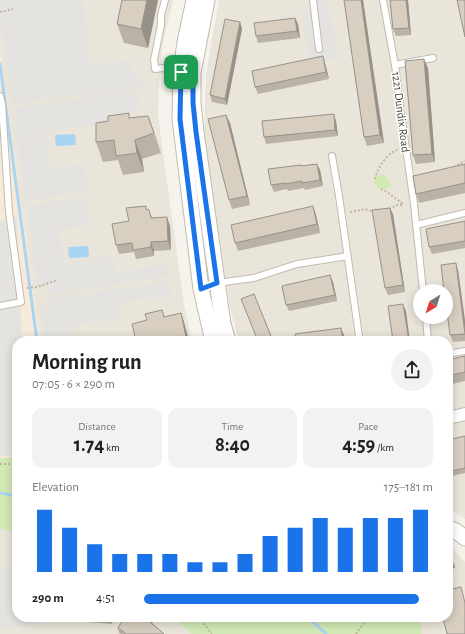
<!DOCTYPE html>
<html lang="en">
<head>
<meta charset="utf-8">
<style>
  body { margin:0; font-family:"Alegreya Sans",sans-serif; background:#f2f2f2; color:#202124; height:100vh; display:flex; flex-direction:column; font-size:15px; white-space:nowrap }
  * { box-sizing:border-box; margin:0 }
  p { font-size:13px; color:#757577 }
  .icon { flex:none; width:22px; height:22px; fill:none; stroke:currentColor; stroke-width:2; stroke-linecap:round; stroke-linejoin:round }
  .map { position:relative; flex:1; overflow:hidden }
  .sheet { position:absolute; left:12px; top:336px; width:441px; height:286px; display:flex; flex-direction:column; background:#fff; border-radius:16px; box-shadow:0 2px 10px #0003 }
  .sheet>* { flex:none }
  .needle { width:26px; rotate:218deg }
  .controls { position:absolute; left:413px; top:284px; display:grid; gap:8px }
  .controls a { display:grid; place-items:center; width:40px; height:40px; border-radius:50%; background:#fff; box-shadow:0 2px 10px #0003; font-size:20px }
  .pin { position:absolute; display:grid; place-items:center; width:34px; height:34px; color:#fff; margin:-17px; border-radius:8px; box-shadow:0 2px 6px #0006 }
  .round { display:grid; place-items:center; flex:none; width:42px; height:42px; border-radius:21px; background:#f2f2f2 }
  .overview { display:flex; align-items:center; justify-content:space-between; height:68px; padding:0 20px }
  h1 { font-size:22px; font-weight:700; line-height:30px }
  .metrics { display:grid; grid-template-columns:repeat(3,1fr); gap:6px; height:68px; padding:4px 20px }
  .metrics div { display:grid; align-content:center; border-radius:10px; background:#f2f2f2; text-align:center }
  .metrics b { font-size:20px; font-weight:700 }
  .metrics small { font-size:11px; font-weight:400 }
  .metrics p { font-size:11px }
  .chart { height:112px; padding:8px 20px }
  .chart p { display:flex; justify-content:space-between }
  .chart svg { width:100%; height:72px; margin-top:4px; stroke:#1a73e8; stroke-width:6 }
  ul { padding:0 20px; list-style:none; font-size:13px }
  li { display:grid; grid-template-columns:64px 48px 1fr; align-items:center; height:30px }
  li i { height:10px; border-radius:5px; background:#1a73e8 }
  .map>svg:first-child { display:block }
</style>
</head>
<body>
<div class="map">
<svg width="465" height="634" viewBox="0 0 465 634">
  <rect width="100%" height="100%" fill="#f6f3ec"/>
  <!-- residential -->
  <g fill="#eae5da" fill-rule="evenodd">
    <polygon points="0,0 173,0 162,47 159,85 158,114 162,146 184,304 192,341 40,341 0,71"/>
    <path d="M219 0H465V519L452 510 448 509V341H239L230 308 204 136 206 76 211 44ZM420 291H446V317H420Z"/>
    <polygon points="0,519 17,524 17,617 174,617 191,634 0,634"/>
    <polygon points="448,546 451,547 465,562 465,634 422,634 419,617 448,617"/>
  </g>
  <!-- commercial -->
  <polygon fill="#f7ead8" points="0,51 40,341 17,341 17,457 0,458"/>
  <!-- green -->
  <g fill="#d2eab5">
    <path d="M385 174 390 182 391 187 380 190C374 187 374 183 374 177Z"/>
    <polygon points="17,457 17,532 0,528 0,458"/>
    <polygon points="174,617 419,617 422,634 191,634"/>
  </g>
  <!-- parking -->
  <g fill="#e5e3e0">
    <polygon points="0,0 83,0 91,65 130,60 131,70 141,78 142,87 12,104 0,14"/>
    <polygon points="311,0 328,0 338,59 310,63 302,12 312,11"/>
    <polygon points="138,90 140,110 106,115 107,123 45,132 50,168 83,164 87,191 26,201 13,108"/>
    <polygon points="86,197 91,225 59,230 64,263 113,256 116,272 169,264 170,276 49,295 47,286 38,288 27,206"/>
    <polygon points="17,217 22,341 17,341 17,455 0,456 0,220"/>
    <polygon points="169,281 172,296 120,302 123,318 73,325 74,341 45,341 41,308 46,308 45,299"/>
    <polygon points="17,566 17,617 75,617 75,618 0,629 0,569"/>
  </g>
  <!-- water -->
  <g fill="#a9d4f2">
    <polygon points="75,134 76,145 56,146 55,135"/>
    <polygon points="88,246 89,257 69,258 68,247"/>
  </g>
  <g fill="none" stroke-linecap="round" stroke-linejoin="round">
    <!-- stream -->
    <g stroke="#a9d4f2" stroke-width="3">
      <polyline points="0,64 37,341"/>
      <polyline points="0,493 17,496"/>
      <polyline points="308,617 326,634"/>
    </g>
    <defs>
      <g id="service">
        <polyline points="165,0 161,15 161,25 154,60 155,69 163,68 182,72"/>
        <polyline points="313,0 319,49"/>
        <polyline points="383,0 395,65 400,107 414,204 423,291"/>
        <polyline points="395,65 433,58"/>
        <polyline points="0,96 2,104 9,212 21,302 0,306"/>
        <polyline points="332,156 339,196 359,336"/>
        <polyline points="416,225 465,213"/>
        <polyline points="201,289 217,283 254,278 297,264 348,256"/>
        <polyline points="426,317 428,341"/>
        <polyline points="448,354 465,351"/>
      </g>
      <polyline id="minor" points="448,418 465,414"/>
      <g id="tertiary">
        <polyline points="194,0 185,42 181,72 180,119 201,289 213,341"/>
        <polyline points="207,0 193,73 193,103 196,132 223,324 228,341"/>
        <polyline points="448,528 456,531 465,538"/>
      </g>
    </defs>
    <!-- service casing -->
    <use href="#service" stroke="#c2bbae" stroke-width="8"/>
    <!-- minor casing -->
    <use href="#minor" stroke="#c2bbae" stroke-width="14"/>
    <!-- tertiary casing -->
    <use href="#tertiary" stroke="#c2bbae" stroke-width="17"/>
    <!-- path -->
    <g stroke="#c4b79f" stroke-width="2" stroke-dasharray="2 2" stroke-linecap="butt">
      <polyline points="0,12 13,9"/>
      <polyline points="454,167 465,161"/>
      <path d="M375 179C378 167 387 153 399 149"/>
      <polyline points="381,189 387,192 403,204"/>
      <polyline points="389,209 397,205 403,205"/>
      <polyline points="350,212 365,209 374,212"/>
      <polyline points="27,288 37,287 57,280"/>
      <polyline points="0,464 17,464"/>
      <polyline points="199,617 212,634"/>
      <polyline points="356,634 368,617"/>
    </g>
    <!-- service -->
    <use href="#service" stroke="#fff" stroke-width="6"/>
    <!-- minor -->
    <use href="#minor" stroke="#fff" stroke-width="12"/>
    <!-- tertiary -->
    <use href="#tertiary" stroke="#fff" stroke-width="15"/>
  </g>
  <!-- wall -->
  <g fill="#bab2a6">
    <polygon points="122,0 158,0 148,48 124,43 117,24"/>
    <polygon points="344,0 363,0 384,143 367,146 364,137"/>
    <polygon points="390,0 408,0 411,35 396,36 393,29"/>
    <polygon points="295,18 298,24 300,38 258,43 256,36"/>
    <polygon points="240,22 242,29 227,105 212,102 210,95"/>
    <polygon points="325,63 329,79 258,94 255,87"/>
    <polygon points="428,68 435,162 416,164 413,155"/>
    <polygon points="226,115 230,123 250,205 232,209 229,200"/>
    <polygon points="148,116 161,153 142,159 144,172 123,175 118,160 103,162 96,142 131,118"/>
    <polygon points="336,121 338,136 266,144 264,137"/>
    <polygon points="465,164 465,193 419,203 416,194"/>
    <polygon points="302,166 320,170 323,186 305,190 304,188 288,191 287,189 274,192 271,185"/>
    <polygon points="147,210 149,210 152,218 170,226 171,250 154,251 154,256 136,259 134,252 119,254 116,245 129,221"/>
    <polygon points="393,214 405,292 388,295 385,288"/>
    <polygon points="316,215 320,233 238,251 235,243"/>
    <polygon points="465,221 465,248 432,254 429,247"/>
    <polygon points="458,270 465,321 465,341 453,342 450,335"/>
    <polygon points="333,282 337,301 289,311 286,305"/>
    <polygon points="162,310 165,317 181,313 184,322 189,341 136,341 147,320"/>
    <polygon points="465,356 465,381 448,385 448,360"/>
    <polygon points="465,436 465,473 448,477 448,440"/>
    <polygon points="86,617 113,617 112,624 88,622"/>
    <polygon points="155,619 152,623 164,634 121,634 119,633 118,628 128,620"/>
  </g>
  <!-- shaded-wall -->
  <g fill="#979187">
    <polygon points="147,0 158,0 148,48 141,29"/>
    <polygon points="361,0 363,0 384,143 380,135"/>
    <polygon points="406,0 408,0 411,35 409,28"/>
    <polygon points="295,18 298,24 300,38 297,31"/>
    <polygon points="240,22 242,29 227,105 225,99"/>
    <polygon points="323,56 325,63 329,79 326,72"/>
    <polygon points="424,59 428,68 435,162 432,154"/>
    <polygon points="334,114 336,121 338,136 335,130"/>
    <polygon points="226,115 230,123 250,205 247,196"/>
    <polygon points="148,116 155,135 161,153 154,133"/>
    <polygon points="135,140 142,159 144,172 137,153"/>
    <polygon points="317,164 320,170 323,186 320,180"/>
    <polygon points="313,206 316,215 320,233 317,224"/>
    <polygon points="390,208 393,214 405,292 403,285"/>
    <polygon points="167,217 170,226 171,250 168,241"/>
    <polygon points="151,242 154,251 154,256 151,247"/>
    <polygon points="456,263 458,270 465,321 465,333"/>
    <polygon points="330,275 333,282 337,301 335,295"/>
    <polygon points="403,304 406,311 410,341 409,341"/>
    <polygon points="181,313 184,322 189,341 188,341 186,337"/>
    <polygon points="341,328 344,335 345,341 343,341"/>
    <polygon points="453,562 455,567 448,574 448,568"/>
    <polygon points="111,617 113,617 112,624 110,620"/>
    <polygon points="151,617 154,617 155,619 150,625 149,621"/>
  </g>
  <!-- building -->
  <g fill="#d8cfc1" stroke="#979187">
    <polygon points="122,0 147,0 141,29 117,24"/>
    <polygon points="344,0 361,0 380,135 364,137"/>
    <polygon points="390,0 406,0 409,28 393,29"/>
    <polygon points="457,0 465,0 465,37"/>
    <polygon points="295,18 297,31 256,36 254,23"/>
    <polygon points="225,19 240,22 225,99 210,95"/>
    <polygon points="323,56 326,72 255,87 252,71"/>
    <polygon points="424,59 432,154 413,155 405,61"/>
    <polygon points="129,113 129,118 148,116 154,133 135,140 137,153 116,156 114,140 96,142 96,123 108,121 108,116"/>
    <polygon points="334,114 335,130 264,137 262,121"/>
    <polygon points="226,115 247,196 229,200 208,119"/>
    <polygon points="317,164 320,180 302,183 302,181 285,184 285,183 271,185 268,169 301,165 301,166"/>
    <polygon points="465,164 465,183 416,194 413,176"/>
    <polygon points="146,206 146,209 149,210 151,218 167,217 168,241 151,242 151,247 133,250 132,243 116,245 112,224 129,221 126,208"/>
    <polygon points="313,206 317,224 235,243 231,225"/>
    <polygon points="390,208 403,285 385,288 372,210"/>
    <polygon points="465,221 465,241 429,247 426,229"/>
    <polygon points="456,263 465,334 450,335 446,304 446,291 444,291 441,265"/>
    <polygon points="330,275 335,295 286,305 282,286"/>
    <polygon points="254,294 273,341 258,341 241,299"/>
    <polygon points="403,304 409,341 393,341 388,306"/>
    <polygon points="162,310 164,317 181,313 186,337 175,339 176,341 136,341 132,324 147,320 145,314"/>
    <polygon points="341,328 343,341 296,341 295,334"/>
    <polygon points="465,356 465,372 448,376 448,360"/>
    <polygon points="465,436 465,468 448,472 448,440"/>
    <polygon points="448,558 453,562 448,568"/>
    <polygon points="461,587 465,603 465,634 447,634 443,618 442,619 441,617 448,617 448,590"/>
    <polygon points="86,617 111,617 110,620"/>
    <polygon points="130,617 151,617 149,621 164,634 126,634 118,628 124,618 128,620"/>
  </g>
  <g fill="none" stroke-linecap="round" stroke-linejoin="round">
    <defs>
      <polygon id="route" points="181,72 193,73 193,103 196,132 217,283 201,289 182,135 180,119"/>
    </defs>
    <!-- route casing -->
    <use href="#route" stroke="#fff" stroke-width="8"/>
    <!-- route -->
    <use href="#route" stroke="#1a73e8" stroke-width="5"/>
  </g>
  <g text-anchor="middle" stroke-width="3" stroke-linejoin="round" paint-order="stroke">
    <!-- street labels -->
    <g font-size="12" fill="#4b4439" stroke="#fff">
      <text transform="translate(401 112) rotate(83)" y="4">1221 Dundix Road</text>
    </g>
  </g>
</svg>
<div class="controls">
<a><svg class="needle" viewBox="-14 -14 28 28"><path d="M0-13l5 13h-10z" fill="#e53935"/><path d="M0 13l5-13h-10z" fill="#757577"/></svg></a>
</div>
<div class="pin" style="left:181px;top:72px;background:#1e9e55"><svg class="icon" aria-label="arrive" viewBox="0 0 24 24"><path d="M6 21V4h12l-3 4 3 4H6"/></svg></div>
<section class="sheet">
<div class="overview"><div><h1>Morning run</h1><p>07:05 · 6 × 290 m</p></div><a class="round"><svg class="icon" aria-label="share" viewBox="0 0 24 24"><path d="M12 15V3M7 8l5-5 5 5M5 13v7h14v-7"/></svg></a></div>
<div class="metrics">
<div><p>Distance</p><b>1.74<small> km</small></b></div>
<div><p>Time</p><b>8:40</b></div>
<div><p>Pace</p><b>4:59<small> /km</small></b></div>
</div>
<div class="chart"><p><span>Elevation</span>175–181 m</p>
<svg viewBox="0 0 160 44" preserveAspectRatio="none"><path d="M5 44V6M15 44V17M25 44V27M35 44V33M45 44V33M55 44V33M65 44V38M75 44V38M85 44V33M95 44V22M105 44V17M115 44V11M125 44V17M135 44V11M145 44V11M155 44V6"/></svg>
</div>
<ul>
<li><b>290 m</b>4:51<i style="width:95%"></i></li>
</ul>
</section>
</div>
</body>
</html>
